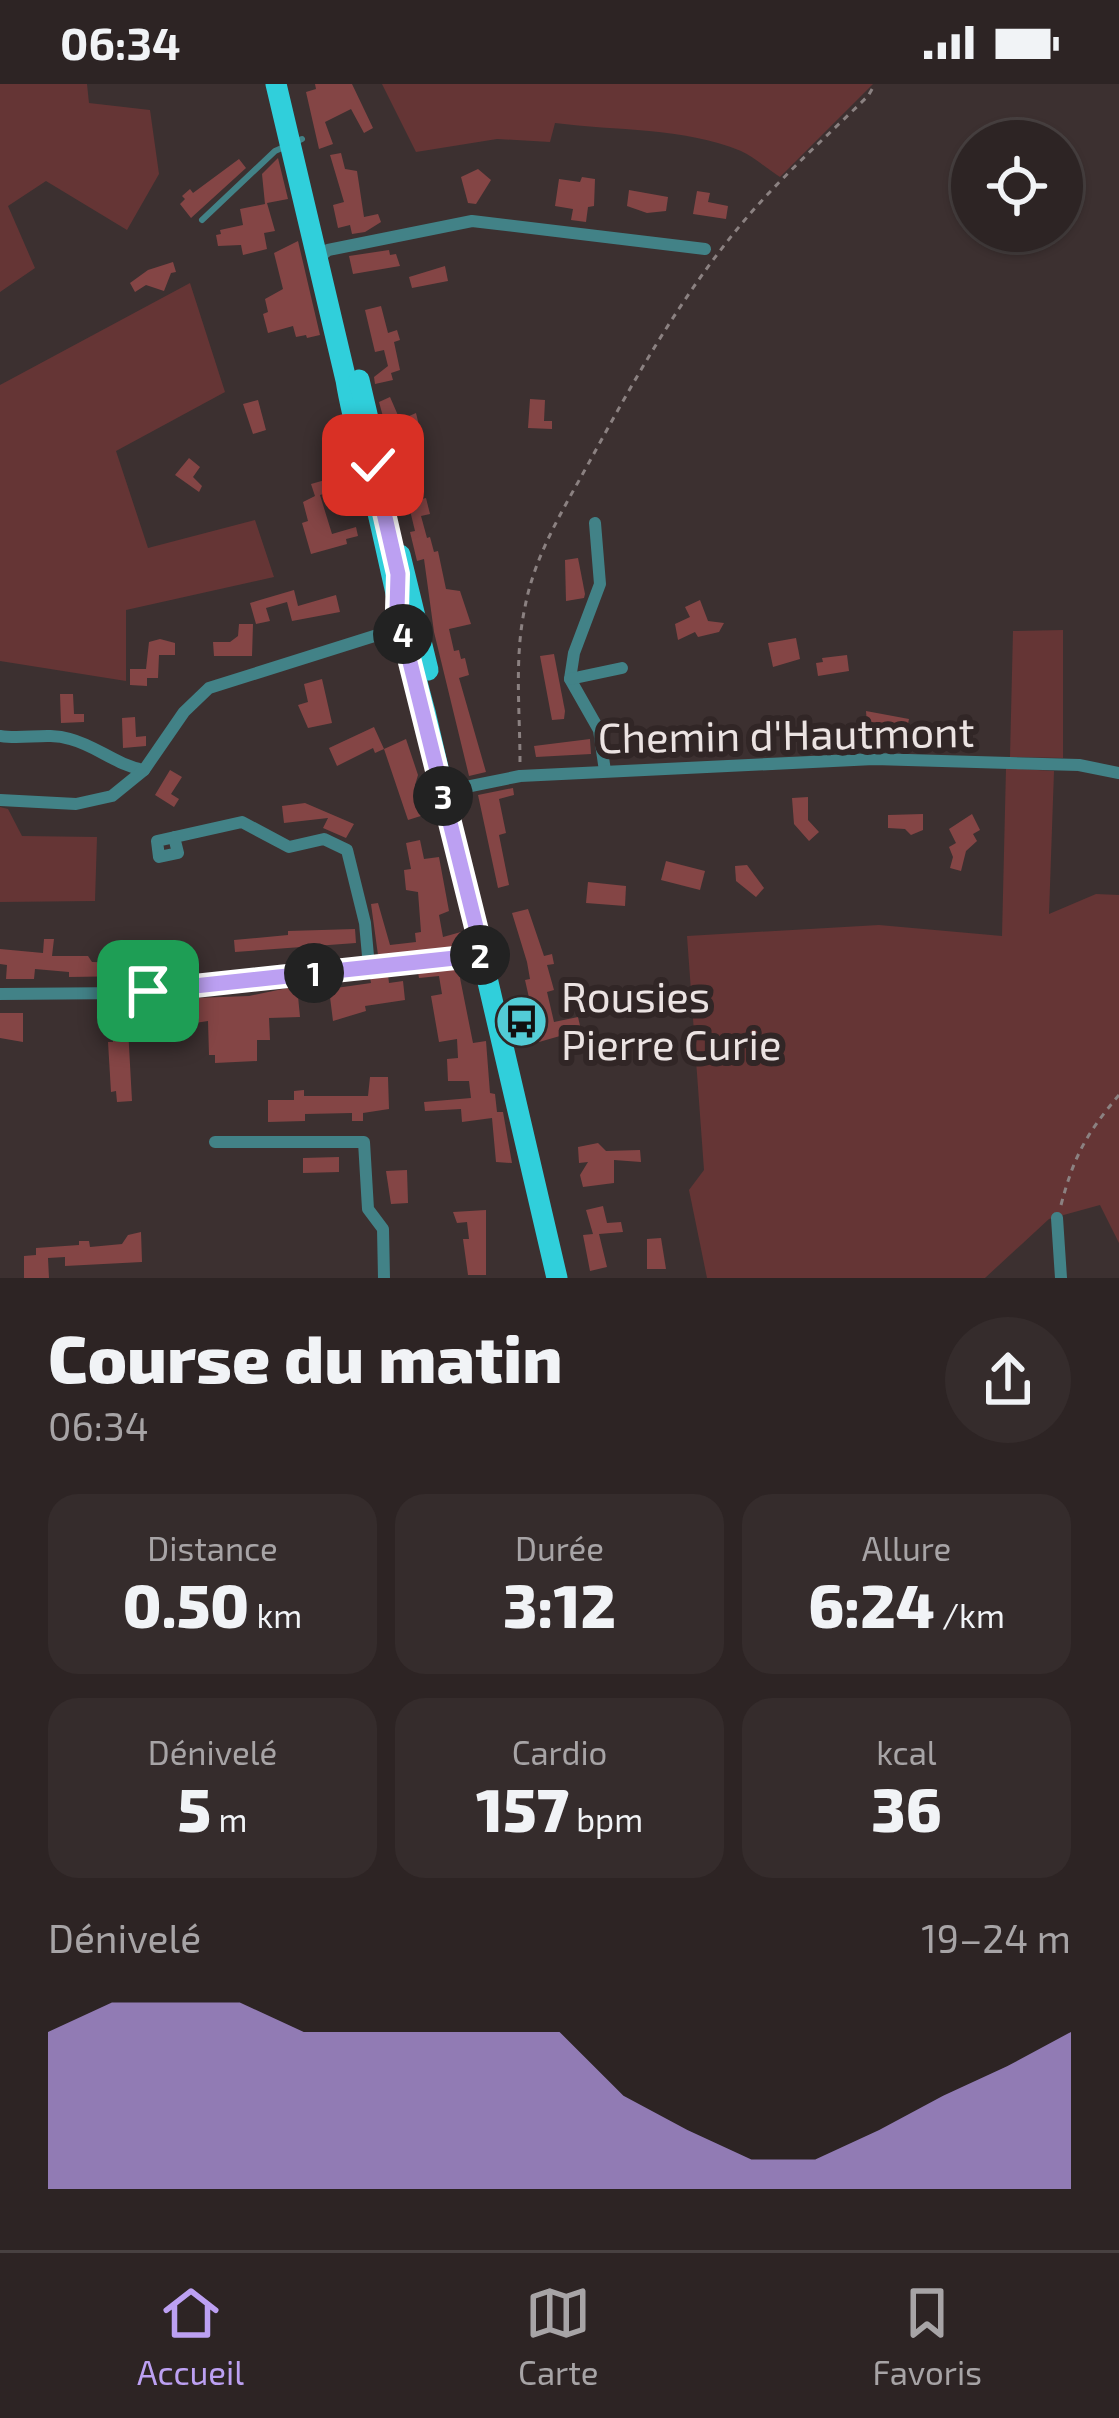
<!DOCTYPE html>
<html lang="fr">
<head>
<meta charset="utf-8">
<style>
  body { margin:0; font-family:"Exo 2",sans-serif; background:#352c2c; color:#f1f3f6; height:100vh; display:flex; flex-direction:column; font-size:45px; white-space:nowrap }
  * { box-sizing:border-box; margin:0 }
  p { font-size:39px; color:#a7a4a6 }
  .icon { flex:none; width:66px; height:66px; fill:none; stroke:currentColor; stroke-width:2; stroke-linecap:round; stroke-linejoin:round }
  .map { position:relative; height:1194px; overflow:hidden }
  .details { display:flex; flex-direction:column; background:#2d2424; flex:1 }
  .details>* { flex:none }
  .controls { position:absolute; left:951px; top:36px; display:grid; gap:24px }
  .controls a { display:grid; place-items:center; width:132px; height:132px; border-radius:50%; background:#2d2424; box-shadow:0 3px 9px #0004,0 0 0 3px #484141; font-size:60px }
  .pin { position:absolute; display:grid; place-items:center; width:102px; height:102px; color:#fff; margin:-51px; border-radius:24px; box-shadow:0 6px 18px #0006 }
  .km { position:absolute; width:60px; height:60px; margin:-30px; border-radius:50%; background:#222; color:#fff; font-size:33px; line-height:60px; text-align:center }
  .round { display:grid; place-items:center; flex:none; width:126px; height:126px; border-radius:63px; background:#352c2c }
  .headline { display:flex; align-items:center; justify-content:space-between; height:204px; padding:0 48px }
  h1 { font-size:66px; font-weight:800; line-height:90px }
  .metrics { display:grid; grid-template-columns:repeat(3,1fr); gap:18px; height:204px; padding:12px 48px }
  .metrics div { display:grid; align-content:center; border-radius:30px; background:#352c2c; text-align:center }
  .metrics b { font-size:60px; font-weight:800 }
  .metrics small { font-size:33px; font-weight:400 }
  .metrics p { font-size:33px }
  .chart { height:336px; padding:24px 48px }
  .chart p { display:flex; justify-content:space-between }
  .chart svg { width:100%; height:216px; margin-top:12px; fill:#bca0f2; opacity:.7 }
  .status { display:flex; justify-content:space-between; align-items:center; height:84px; padding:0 60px; background:#2d2424; direction:ltr }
  .status svg { height:33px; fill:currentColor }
  .tabs { display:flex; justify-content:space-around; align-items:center; height:168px; border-top:3px solid #484141; background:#2d2424; font-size:33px; color:#a7a4a6 }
  .tabs a { display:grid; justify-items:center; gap:6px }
  .tabs .active { color:#bca0f2 }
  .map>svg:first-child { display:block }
</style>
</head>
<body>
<div class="status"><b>06:34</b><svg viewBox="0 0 49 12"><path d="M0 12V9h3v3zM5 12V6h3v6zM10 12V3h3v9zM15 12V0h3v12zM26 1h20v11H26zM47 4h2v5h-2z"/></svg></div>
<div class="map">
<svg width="1119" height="1194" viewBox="0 0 1119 1194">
  <rect width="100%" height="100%" fill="#3c3030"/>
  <!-- green -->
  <g fill="#653535">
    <polygon points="0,0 87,0 89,19 150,26 159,90 127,146 46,97 8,122 35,184 0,208"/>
    <path d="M382 0H873L780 93C767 85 754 73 741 67 683 43 616 47 555 39L550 58 497 55 416 68Z"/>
    <polygon points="190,199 225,308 116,367 148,464 255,436 274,493 126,526 126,597 0,577 0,301"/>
    <polygon points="1063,546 1063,674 1010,673 1013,547"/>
    <polygon points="1006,684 1054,687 1049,830 1096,810 1119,811 1119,1159 1100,1121 1049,1135 985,1194 707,1194 689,1106 704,1086 687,852 879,841 1002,852"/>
    <polygon points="0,723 8,725 22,752 97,753 95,817 0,818"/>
  </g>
  <!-- building -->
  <g fill="#844545">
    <polygon points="315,0 352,0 373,44 364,49 351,25 325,38 333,60 319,65 306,8 316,5"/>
    <polygon points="341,69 345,85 357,87 364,133 378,130 381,138 365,148 352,150 350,141 338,144 333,121 344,118 330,71"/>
    <polygon points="278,74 288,115 267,119 275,147 264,149 267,165 243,171 241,161 218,162 216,151 221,150 220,146 243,141 240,125 265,120 262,90"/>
    <polygon points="239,75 246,84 191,134 180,120 185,115 182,112 190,105 193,109"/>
    <polygon points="478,85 491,96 476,120 468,119 461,93"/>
    <polygon points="582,93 595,95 594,122 588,123 586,138 571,136 573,125 555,122 559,95 580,98"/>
    <polygon points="629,106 668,113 666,127 647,129 627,122"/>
    <polygon points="697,107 710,109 708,118 728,122 726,135 693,130"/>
    <polygon points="298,157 320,251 307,254 306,251 296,253 293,242 268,249 263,230 268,228 265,215 283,205 274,169"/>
    <polygon points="389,166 390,171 396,170 400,182 353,190 349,172"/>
    <polygon points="173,178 176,188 171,189 164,207 146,201 135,208 130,199 148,186"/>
    <polygon points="445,182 448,197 412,204 409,193"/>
    <polygon points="381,222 388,249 397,246 400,256 394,258 400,286 391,289 393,296 375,300 374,293 388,282 384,266 375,268 365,226"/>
    <polygon points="390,313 400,336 416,329 421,350 390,358 379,318"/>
    <polygon points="530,315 545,316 544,337 552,337 552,345 528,344"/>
    <polygon points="258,316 266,346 253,350 243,320"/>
    <polygon points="189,374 200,383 193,393 202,402 199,408 175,391"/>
    <polygon points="346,390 351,402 320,411 332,450 356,443 358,452 346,455 347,460 311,470 302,439 308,437 303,418 315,412 311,400"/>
    <polygon points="426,414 430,430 421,432 427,454 430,453 434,468 438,467 446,505 460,507 471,540 449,545 454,567 459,566 461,575 465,574 469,591 459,594 486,688 469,692 434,548 424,475 417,477 410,448 415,447 408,418"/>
    <polygon points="578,474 585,510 584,514 566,517 565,476"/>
    <polygon points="294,506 298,522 336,511 340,528 292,537 287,518 266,524 270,537 256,540 250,519"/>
    <polygon points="700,516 708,537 724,539 719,548 698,553 695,548 678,556 675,540 690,533 685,523"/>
    <polygon points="239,540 253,540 252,572 214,572 213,558 230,558 238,552"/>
    <polygon points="796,554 800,575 773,583 768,559"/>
    <polygon points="160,555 175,559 175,571 159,571 158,594 147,594 147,602 130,601 130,585 146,585 149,558"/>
    <polygon points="554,570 565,627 564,635 552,636 540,572"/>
    <polygon points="847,571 849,587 818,592 816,579 823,578 822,574"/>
    <polygon points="322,595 332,639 308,644 298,621 308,618 304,600"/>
    <polygon points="60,610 73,610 74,630 84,630 84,638 61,639"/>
    <polygon points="866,627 909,635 905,654 868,654"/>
    <polygon points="135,633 136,653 146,652 146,662 123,664 122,634"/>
    <polygon points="374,643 384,665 375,669 373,664 337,682 329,664"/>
    <polygon points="647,648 648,652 676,648 678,664 624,667 622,651"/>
    <polygon points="406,655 418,691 415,701 424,731 408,736 384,665"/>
    <polygon points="590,655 591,670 536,673 534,662"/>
    <polygon points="170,686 182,693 171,710 179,715 174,723 155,711"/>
    <polygon points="513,704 514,711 499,715 506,749 499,751 509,801 498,804 478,711"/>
    <polygon points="808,713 808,736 819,748 809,757 794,740 792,714"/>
    <polygon points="305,719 354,740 346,754 323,744 328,734 284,739 282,722"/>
    <polygon points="923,730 923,746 911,751 905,745 888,744 888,731"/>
    <polygon points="972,730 980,746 973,750 977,757 966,767 961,787 950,784 953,773 949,763 956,759 949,745"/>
    <polygon points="420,756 424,775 439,773 449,827 439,831 443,853 461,848 464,862 378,871 371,820 378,819 390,861 416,858 415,849 421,848 418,808 406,806 404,786 411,785 406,759"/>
    <polygon points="666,777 705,787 700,806 661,796"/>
    <polygon points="747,781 764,804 756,813 736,797 735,782"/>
    <polygon points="588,798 626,802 625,822 586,819"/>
    <polygon points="528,825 544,872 552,870 554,880 547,881 554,906 547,908 554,938 578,933 581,946 539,958 525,896 530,895 527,878 512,829"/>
    <polygon points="355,845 356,859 235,868 234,856 288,851 288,847"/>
    <polygon points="44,855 54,855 52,872 88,872 92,878 127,879 178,870 179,890 170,891 169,886 150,888 151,896 134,897 133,892 69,893 69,888 35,885 34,895 6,895 7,881 0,880 0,865 43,869"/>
    <polygon points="458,884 473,959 486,957 490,1009 495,1010 497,1028 503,1028 512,1079 496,1078 492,1034 462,1038 461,1025 425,1027 424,1018 471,1014 469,997 448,997 447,975 458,974 457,955 439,958 431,912 442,910 439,892 419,894 418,888"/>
    <polygon points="388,891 389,899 403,897 405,916 365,922 366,927 333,937 329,905 371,899 370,893"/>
    <polygon points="297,902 300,933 269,934 270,956 257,956 257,977 215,979 215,971 209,971 208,937 195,939 195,914 249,912"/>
    <polygon points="103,924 133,924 133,928 142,928 142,944 128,944 132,1017 117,1018 116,1007 111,1008 108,958 113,958 112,936 103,936"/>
    <polygon points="0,929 23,929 23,958 0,954"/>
    <polygon points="370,993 388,993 389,1025 363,1029 363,1037 352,1037 352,1029 305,1030 305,1037 268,1038 268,1016 294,1016 294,1007 304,1006 304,1012 368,1012"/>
    <polygon points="598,1059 606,1067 640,1066 641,1078 614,1076 614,1099 583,1103 580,1091 588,1078 579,1079 578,1063"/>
    <polygon points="339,1073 339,1088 303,1089 303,1074"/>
    <polygon points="407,1086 408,1119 391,1120 386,1087"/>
    <polygon points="603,1122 607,1139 621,1138 623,1148 599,1150 607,1183 590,1187 583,1151 593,1150 586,1126"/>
    <polygon points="486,1126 486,1191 468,1191 463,1155 469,1155 467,1138 457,1139 453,1128"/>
    <polygon points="141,1148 142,1178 65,1182 65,1173 48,1174 49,1194 24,1194 24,1172 36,1171 36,1164 79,1161 79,1157 89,1157 90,1163 122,1160 128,1151"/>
    <polygon points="661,1154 666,1185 647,1185 647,1155"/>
  </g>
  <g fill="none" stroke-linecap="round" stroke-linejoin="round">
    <!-- path -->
    <g stroke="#8b8181" stroke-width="3" stroke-dasharray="6 6" stroke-linecap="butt">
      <path d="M520 678C520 627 514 574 525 523 535 469 566 421 592 373 634 296 678 218 734 149 774 99 822 57 868 12L875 0"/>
      <path d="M1061 1121C1074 1072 1086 1050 1119 1011"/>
    </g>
    <!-- service -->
    <polyline stroke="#428287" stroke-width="6" points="202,136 275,67 302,55"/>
    <!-- minor -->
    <g stroke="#428287" stroke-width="12">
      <polyline points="318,174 328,166 472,137 705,165"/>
      <polyline points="595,439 600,500 574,569 570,595 599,646 605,687"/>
      <polyline points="570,595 622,584"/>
      <path d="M0 652C23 656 47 648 70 655 97 662 116 681 144 686"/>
      <polyline points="456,705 520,692 874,675 1079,681 1119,689"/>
      <polyline points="0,716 76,720 112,712 144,686 184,628 209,604 406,542"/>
      <polyline points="174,753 178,769 159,773 157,757 242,738 289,763 324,755 347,766 365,839 369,883"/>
      <polyline points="0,910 130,909 495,869"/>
      <polyline points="215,1058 364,1058 368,1125 383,1145 384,1194"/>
      <polyline points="1057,1134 1061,1194"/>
    </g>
    <!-- primary -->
    <g stroke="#30cfdb" stroke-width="21">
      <path d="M276 0 346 296C353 341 367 381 377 425 393 493 406 561 425 628L557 1194"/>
      <polyline points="359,296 379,382"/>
      <polyline points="400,471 428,586"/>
    </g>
  </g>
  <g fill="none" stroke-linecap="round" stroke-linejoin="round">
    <defs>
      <polyline id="route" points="148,907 483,871 397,526 398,490 373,381"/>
    </defs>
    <!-- route casing -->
    <use href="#route" stroke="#fff" stroke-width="24"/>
    <!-- route -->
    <use href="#route" stroke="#bca0f2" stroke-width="15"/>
  </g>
  <!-- icons -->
  <defs>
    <symbol id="bus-disc" viewBox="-11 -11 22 22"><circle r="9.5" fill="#52ccd6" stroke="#312626"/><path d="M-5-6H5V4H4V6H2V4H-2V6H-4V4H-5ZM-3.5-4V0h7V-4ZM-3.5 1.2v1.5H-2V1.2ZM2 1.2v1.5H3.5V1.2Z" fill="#111"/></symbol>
  </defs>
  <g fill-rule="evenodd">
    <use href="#bus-disc" x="492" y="908" width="59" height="59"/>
  </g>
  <g text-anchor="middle" stroke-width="12" stroke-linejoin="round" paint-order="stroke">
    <!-- street labels -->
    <g font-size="42" fill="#ebe3e2" stroke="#312626">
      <text transform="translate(786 651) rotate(-1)" y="15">Chemin d'Hautmont</text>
    </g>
    <!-- poi labels -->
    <g font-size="42" fill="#ebe3e2" stroke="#312626" text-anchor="start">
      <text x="561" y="928">Rousies<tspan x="561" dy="48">Pierre Curie</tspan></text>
    </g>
  </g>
</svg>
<div class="controls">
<a><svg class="icon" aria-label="locate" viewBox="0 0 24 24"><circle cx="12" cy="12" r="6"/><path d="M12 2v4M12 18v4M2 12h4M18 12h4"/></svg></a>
</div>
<div class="pin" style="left:148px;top:907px;background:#1e9e55"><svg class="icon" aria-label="arrive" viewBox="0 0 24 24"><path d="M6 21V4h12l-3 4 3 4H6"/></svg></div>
<div class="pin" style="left:373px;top:381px;background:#d93025"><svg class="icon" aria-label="check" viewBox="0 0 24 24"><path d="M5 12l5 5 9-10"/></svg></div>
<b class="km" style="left:314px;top:889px">1</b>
<b class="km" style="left:480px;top:871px">2</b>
<b class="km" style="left:443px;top:712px">3</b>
<b class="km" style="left:403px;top:550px">4</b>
</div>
<section class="details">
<div class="headline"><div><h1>Course du matin</h1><p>06:34</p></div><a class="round"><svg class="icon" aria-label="share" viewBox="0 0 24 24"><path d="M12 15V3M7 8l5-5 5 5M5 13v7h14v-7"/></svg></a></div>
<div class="metrics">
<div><p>Distance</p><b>0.50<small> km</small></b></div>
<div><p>Durée</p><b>3:12</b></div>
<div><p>Allure</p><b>6:24<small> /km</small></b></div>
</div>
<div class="metrics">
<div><p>Dénivelé</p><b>5<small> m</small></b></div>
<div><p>Cardio</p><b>157<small> bpm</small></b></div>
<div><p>kcal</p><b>36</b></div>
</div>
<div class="chart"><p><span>Dénivelé</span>19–24 m</p>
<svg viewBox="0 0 160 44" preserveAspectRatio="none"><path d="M0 44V12L10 6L20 6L30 6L40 12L50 12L60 12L70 12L80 12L90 25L100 32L110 38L120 38L130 32L140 25L150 19L160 12V44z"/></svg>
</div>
</section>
<nav class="tabs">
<a class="active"><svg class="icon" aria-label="home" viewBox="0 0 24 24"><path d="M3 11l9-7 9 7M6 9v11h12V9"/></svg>Accueil</a>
<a><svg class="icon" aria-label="map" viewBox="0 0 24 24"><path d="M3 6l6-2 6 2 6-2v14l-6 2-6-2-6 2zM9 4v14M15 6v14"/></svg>Carte</a>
<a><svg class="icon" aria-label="saved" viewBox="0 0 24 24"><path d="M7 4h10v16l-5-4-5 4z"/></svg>Favoris</a>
</nav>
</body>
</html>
